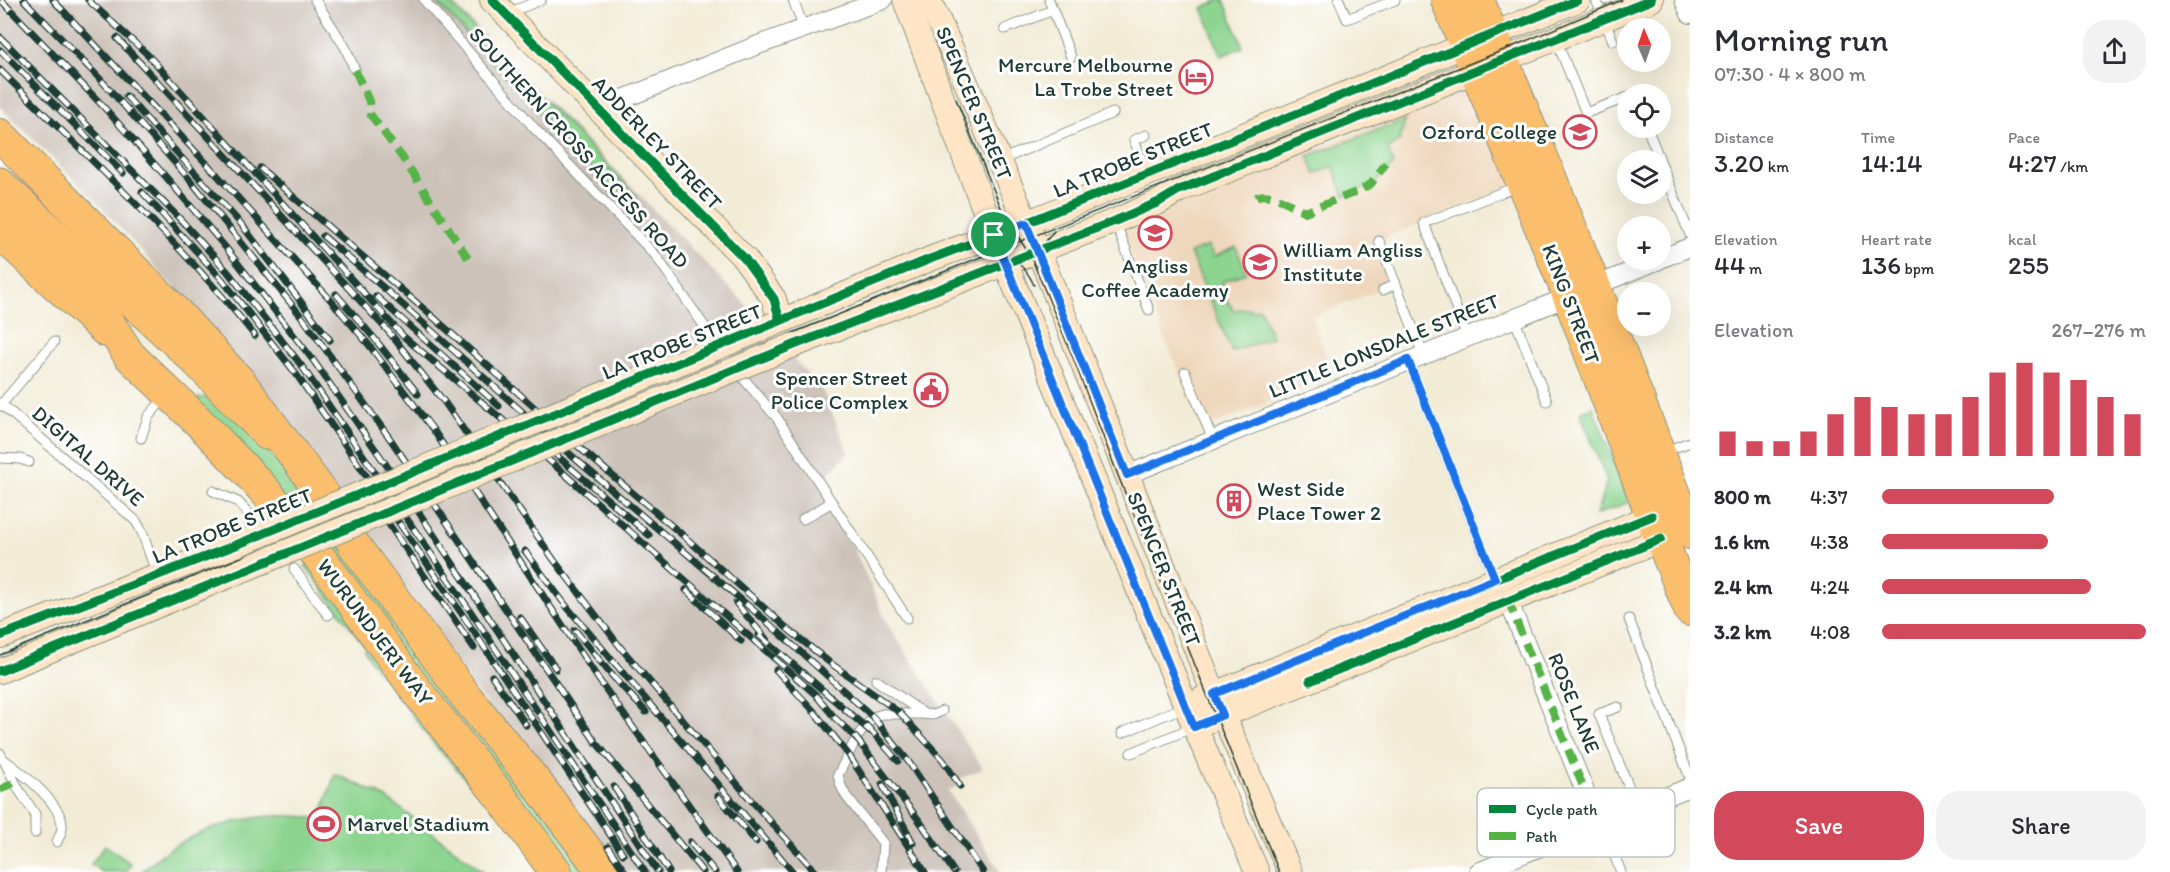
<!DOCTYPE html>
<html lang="en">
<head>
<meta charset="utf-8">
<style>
  body { margin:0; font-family:Itim,sans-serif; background:#f2f2f3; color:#2b2b33; height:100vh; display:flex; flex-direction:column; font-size:22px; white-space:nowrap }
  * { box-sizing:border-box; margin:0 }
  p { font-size:20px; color:#7c7c81 }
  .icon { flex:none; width:33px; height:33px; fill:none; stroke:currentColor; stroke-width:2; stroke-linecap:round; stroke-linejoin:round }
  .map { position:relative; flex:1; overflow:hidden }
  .side { display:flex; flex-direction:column; background:#fff; width:480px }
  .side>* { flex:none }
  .needle { width:39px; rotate:358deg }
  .controls { position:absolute; left:1617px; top:18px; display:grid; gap:12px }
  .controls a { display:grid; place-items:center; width:54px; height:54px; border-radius:50%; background:#fff; box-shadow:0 6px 24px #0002; font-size:30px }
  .pin { position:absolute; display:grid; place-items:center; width:51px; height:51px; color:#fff; margin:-26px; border:3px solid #fff; border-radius:50%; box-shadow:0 2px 6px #0007 }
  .round { display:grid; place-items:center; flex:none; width:63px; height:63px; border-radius:24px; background:#f2f2f3 }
  .overview { display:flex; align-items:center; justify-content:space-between; height:102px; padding:0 24px }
  h1 { font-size:33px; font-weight:600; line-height:45px }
  .stats { display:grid; grid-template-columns:repeat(3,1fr); gap:9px; height:102px; padding:6px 24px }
  .stats div { display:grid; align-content:center }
  .stats b { font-size:26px; font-weight:600 }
  .stats small { font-size:16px; font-weight:400 }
  .stats p { font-size:16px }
  .chart { height:168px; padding:12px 24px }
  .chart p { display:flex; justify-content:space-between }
  .chart svg { width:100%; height:108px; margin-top:6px; stroke:#d1495b; stroke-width:6 }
  .primary-button { display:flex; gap:12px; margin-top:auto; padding:12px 24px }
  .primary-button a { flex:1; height:69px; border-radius:24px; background:#d1495b; color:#fff; font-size:24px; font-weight:600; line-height:69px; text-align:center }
  .primary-button a+a { background:#f2f2f3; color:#2b2b33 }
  ul { padding:0 24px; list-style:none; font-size:20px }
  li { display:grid; grid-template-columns:96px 72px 1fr; align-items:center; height:45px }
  li i { height:15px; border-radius:8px; background:#d1495b }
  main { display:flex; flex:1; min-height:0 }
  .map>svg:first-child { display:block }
</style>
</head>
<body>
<main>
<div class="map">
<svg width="1690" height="872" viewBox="0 0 1690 872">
  <rect width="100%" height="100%" fill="#fff"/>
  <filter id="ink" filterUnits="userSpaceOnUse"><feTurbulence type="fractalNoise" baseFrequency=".0167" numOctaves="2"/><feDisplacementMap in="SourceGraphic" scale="12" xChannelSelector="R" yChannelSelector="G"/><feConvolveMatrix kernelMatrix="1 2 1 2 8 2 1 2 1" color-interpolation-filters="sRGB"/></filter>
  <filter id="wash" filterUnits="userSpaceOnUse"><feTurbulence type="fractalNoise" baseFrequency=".008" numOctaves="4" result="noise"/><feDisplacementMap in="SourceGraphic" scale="24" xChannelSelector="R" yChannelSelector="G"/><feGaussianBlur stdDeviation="1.35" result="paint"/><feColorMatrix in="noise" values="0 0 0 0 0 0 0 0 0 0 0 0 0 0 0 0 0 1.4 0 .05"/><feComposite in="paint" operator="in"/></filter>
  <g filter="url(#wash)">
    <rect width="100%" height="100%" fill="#f2ecd7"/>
    <!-- built -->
    <polygon fill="#eed7bb" points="1472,86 1512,186 1377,241 1394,284 1311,317 1335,376 1202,429 1120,227"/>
    <!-- industrial -->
    <polygon fill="#ccc2b9" points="0,0 450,0 749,308 823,392 849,453 823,479 889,627 983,769 959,779 961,785 948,791 1001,872 613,872 475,690 242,364 100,205 0,107"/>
    <!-- green -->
    <g fill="#8cd48f" stroke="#568862" stroke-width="1.5">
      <polygon points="435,0 447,0 637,196 617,196"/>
      <polygon points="1220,0 1224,0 1243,47 1221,56 1202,8"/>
      <polygon points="1405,120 1400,140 1388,150 1394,164 1373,185 1344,196 1333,166 1315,174 1308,156"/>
      <polygon points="1208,246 1214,257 1236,247 1246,273 1223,281 1224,295 1233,310 1250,308 1251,311 1260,308 1272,337 1232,352 1190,253"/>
      <polygon points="210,397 224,403 285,469 591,872 568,872 196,405 198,398"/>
      <polygon points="1593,407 1629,502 1596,515 1607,481 1580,412"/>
      <polygon points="314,563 473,787 438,749 370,660 364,649 366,647 359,638 305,566"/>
      <path d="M335 774 385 797 484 872H141C188 827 257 808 320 819Z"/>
      <polygon points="105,845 131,864 126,872 102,872 91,864"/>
    </g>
  </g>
  <g filter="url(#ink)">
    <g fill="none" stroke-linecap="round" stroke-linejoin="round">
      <defs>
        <g id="lane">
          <polyline points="315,0 345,47 355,70"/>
          <polyline points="424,0 536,130 656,256 727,359 777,418 907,618"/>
          <polyline points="793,0 804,28"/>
          <polyline points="1049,0 1071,57"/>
          <polyline points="1339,0 1347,19 1395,0"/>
          <polyline points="1596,0 1613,41"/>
          <polyline points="508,13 541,0"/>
          <polyline points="1005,29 1053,10"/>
          <polyline points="1556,40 1586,113 1628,97"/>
          <polyline points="1647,128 1660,160"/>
          <polyline points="1146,135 1134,140 1146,172"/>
          <polyline points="1001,160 1113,113"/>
          <polyline points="1660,161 1690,235"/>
          <polyline points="1115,221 1149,310"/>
          <polyline points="1379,241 1423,354"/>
          <polyline points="1383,290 1396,284"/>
          <polyline points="1514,318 1547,401"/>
          <polyline points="1467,337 1424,223 1518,186"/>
          <polyline points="1408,360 1494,578"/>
          <polyline points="1185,372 1213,440"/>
          <polyline points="0,403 136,521 142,532 157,575"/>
          <polyline points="0,406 54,342"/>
          <polyline points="141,438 148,417 165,397"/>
          <polyline points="1663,452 1690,442"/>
          <polyline points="0,458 20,459 29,462"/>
          <polyline points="213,491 238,502 252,517"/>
          <polyline points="803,519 832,502"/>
          <polyline points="294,569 328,615"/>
          <polyline points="1629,619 1690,778"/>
          <polyline points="876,680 924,714 933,715 942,711"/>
          <polyline points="1618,707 1599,714 1637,807"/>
          <polyline points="1122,733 1186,706"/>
          <polyline points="0,753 19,790 35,814 35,833"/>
          <polyline points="1131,753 1194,727"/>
          <path d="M3 759C21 772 54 798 61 819 64 828 60 835 57 842"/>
          <polyline points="1601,822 1621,872"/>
          <polyline points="881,872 883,843 846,796 841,786 838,775 857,737 873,717 883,714 924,714"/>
        </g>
        <g id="street">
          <polyline points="1684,0 1690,14"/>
          <polyline points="598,109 758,45 883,0"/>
          <polyline points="1660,259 1690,247"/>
          <polyline points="1127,475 1659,260"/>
          <polyline points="1508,600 1598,824"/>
          <polyline points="1478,872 1690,787"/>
        </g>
        <g id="secondary">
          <polyline points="492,0 745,259 774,299 780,321"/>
          <polyline points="905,0 994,235 1186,706 1257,872"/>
          <polyline points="929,0 955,57 1042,260 1206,674 1290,872"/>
          <polyline points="774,324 930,259 1026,223 1578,0"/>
          <polyline points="794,345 1115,221 1159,202 1179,190 1651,0"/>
          <polyline points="0,636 236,545"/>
          <polyline points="0,671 250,567"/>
          <polyline points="1202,699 1667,510"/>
          <polyline points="1208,721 1677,533"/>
        </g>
        <g id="primary">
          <polyline points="0,181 196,364 266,436"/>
          <polyline points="0,236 105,333"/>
        </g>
        <g id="highway">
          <polyline points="1447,0 1565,286 1652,516 1690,610"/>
          <polyline points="1478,0 1594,285 1690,533"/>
          <polyline points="0,135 169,305 240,382 339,516 354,545 467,698 537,784 603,872"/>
          <polyline points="0,199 91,300 107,320 129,355 199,422 257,482 279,507 320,558 420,695 507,805 556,872"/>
        </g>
      </defs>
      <!-- lane casing -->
      <use href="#lane" stroke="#889486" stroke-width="11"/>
      <!-- street casing -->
      <use href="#street" stroke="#889486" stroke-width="20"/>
      <!-- secondary casing -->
      <use href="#secondary" stroke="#889486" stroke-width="26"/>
      <!-- primary casing -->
      <use href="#primary" stroke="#889486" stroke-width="29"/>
      <!-- highway casing -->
      <use href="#highway" stroke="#889486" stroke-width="34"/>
      <!-- lane -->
      <use href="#lane" stroke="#fff" stroke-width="9"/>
      <!-- street -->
      <use href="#street" stroke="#fff" stroke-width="18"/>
      <!-- secondary -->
      <use href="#secondary" stroke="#fde5c5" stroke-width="24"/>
      <!-- primary -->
      <use href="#primary" stroke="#fabe6d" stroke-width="27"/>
      <!-- highway -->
      <use href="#highway" stroke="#fabe6d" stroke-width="32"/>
      <!-- tram -->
      <g stroke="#1f3d34" stroke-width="1.5">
        <polyline points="956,99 1004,215"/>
        <polyline points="1000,208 1031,257 1072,355 1119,478 1279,872"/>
        <path d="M991 256C1012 254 1026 267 1034 285"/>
        <polyline points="1037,268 1039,250 1054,231"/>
        <polyline points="0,655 973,260 1514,46 1622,0"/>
      </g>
      <defs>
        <g id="rail">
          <polyline points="1,0 102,105 166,177 226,248 313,360 408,496 658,872"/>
          <polyline points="24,0 102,81 191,181 302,317 391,440 595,741 703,872"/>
          <polyline points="53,0 209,166 329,298 369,345 434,431 599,680 737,872"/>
          <polyline points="88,0 147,54 403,336 510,426 815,694 835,718 856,738 921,823 954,872"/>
          <polyline points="0,37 182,221 228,272 301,365 469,609 645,872"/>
          <polyline points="117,38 389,332 445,403 554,560 621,648 751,800 816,872"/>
          <polyline points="0,50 123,173"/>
          <path d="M0 70C87 157 179 240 255 336"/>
          <polyline points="126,96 242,225 330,340"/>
          <polyline points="260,168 432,316 581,449 686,538 789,630 829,662 900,713 943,760 960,786"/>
          <polyline points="142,192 221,278 294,371 462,614 623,854"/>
          <polyline points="323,236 385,289 565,450 765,620 873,717 908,761 983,872"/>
          <polyline points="336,294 374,338 418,394"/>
          <polyline points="376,296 499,406"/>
          <polyline points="549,449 649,535"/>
          <polyline points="379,510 474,648"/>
          <polyline points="525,551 567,607 793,872"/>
          <polyline points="686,590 741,641"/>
          <polyline points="736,603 767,640"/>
          <polyline points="520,617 556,669"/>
          <polyline points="575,630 609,672 646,712"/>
          <polyline points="759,635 870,731"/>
          <polyline points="776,670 812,709 848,754 925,872"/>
          <polyline points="492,676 526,725"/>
          <polyline points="866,725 898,761"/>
          <polyline points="882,784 913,843"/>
          <polyline points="614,787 669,872"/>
          <polyline points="718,796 756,842"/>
          <polyline points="690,842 715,872"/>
          <polyline points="608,847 625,872"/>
        </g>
      </defs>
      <!-- rail casing -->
      <use href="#rail" stroke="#1f3d34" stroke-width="7"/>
      <!-- rail -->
      <use href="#rail" stroke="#fff" stroke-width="4.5" stroke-dasharray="14" stroke-linecap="butt"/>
      <defs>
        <g id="secondary-bridge">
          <polyline points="236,545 774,324"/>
          <polyline points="250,567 794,345"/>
        </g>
      </defs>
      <!-- secondary-bridge casing -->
      <use href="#secondary-bridge" stroke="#889486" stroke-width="26" stroke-linecap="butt"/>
      <!-- secondary-bridge -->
      <use href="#secondary-bridge" stroke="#fde5c5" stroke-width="24"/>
      <!-- quiet -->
      <g stroke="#55b346" stroke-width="8" stroke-dasharray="15 8" stroke-linecap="butt">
        <polyline points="355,70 369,101 370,114 402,157 468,258"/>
        <path d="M1256 197C1270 190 1292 206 1305 212L1356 192 1371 184 1386 163"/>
        <polyline points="1508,600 1598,824"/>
        <polyline points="0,790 15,782"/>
      </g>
      <defs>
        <g id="cycleway">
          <polyline points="492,0 745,259 774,299 780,321"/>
          <polyline points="0,636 236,545 930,259 1026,223 1578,0"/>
          <polyline points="0,671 794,345 1115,221 1159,202 1179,190 1651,0"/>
          <polyline points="1310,681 1661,539"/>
          <polyline points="1214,694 1652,516"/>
        </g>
      </defs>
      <!-- cycleway casing -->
      <use href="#cycleway" stroke="#fff" stroke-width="13"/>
      <!-- cycleway -->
      <use href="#cycleway" stroke="#00873e" stroke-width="9"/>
    </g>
  </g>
  <g fill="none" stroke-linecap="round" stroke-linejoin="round" filter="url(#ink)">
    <defs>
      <polygon id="route" points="1026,223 1127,475 1408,360 1495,579 1214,694 1223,715 1194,727 994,235"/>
    </defs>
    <!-- route casing -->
    <use href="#route" stroke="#fff" stroke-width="12"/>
    <!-- route -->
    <use href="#route" stroke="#1a73e8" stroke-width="8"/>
  </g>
  <!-- icons -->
  <defs>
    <symbol id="hotel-ring" viewBox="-11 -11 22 22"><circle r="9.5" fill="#fff" stroke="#d1495b" stroke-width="1.5"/><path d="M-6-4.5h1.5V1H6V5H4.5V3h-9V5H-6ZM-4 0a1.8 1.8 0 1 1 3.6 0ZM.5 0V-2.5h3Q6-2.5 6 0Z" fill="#d1495b"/></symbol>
    <symbol id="school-ring" viewBox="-11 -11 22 22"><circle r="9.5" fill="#fff" stroke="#d1495b" stroke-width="1.5"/><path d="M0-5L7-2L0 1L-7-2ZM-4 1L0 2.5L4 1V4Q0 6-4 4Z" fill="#d1495b"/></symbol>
    <symbol id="university-ring" viewBox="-11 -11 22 22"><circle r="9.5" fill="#fff" stroke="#d1495b" stroke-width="1.5"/><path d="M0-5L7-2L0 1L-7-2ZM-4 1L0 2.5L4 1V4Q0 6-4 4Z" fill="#d1495b"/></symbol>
    <symbol id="civic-ring" viewBox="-11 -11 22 22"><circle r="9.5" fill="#fff" stroke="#d1495b" stroke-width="1.5"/><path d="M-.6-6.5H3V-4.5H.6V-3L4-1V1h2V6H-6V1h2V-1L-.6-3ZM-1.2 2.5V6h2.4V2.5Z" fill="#d1495b"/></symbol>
    <symbol id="building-ring" viewBox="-11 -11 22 22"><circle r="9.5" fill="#fff" stroke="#d1495b" stroke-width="1.5"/><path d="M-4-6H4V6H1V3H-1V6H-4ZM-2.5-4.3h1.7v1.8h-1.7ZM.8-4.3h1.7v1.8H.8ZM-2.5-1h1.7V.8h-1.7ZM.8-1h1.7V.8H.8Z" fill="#d1495b"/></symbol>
    <symbol id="stadium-ring" viewBox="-11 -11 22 22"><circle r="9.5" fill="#fff" stroke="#d1495b" stroke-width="1.5"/><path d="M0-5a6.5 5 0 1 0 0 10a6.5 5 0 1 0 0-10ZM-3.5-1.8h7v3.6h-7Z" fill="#d1495b"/></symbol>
  </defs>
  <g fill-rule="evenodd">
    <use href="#hotel-ring" x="1177" y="58" width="38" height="38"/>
    <use href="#school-ring" x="1561" y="113" width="38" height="38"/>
    <use href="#university-ring" x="1136" y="214" width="38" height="38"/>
    <use href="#university-ring" x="1241" y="243" width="38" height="38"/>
    <use href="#civic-ring" x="912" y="371" width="38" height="38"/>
    <use href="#building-ring" x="1215" y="482" width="38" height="38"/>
    <use href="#stadium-ring" x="305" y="805" width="38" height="38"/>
  </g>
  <g text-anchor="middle" stroke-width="6" stroke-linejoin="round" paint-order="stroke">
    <!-- poi labels -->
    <g font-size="21" fill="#1f3d34" stroke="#fff" text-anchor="end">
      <text x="1173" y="72">Mercure Melbourne<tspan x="1173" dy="24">La Trobe Street</tspan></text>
      <text x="1557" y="139">Ozford College</text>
      <text x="1283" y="257" text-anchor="start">William Angliss<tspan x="1283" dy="24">Institute</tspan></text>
      <text x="1155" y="273" text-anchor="middle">Angliss<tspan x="1155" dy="24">Coffee Academy</tspan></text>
      <text x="908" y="385">Spencer Street<tspan x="908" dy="24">Police Complex</tspan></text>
      <text x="1257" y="496" text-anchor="start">West Side<tspan x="1257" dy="24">Place Tower 2</tspan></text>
      <text x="347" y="831" text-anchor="start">Marvel Stadium</text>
    </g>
    <!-- street labels -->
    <g font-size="21" fill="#1f3d34" stroke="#fff">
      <text transform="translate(974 103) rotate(67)" y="7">SPENCER STREET</text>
      <text transform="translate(657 143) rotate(46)" y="7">ADDERLEY STREET</text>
      <text transform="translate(579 148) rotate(48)" y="7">SOUTHERN CROSS ACCESS ROAD</text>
      <text transform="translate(1133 160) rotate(-22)" y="7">LA TROBE STREET</text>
      <text transform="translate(1571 304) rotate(69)" y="7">KING STREET</text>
      <text transform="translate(682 342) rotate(-22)" y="7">LA TROBE STREET</text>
      <text transform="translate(1384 346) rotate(-22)" y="7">LITTLE LONSDALE STREET</text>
      <text transform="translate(88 456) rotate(41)" y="7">DIGITAL DRIVE</text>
      <text transform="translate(232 526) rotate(-22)" y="7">LA TROBE STREET</text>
      <text transform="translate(1164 569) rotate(68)" y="7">SPENCER STREET</text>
      <text transform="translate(375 632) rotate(53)" y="7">WURUNDJERI WAY</text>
      <text transform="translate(1574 703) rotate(68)" y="7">ROSE LANE</text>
    </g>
  </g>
  <!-- legend -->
  <rect x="1477" y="788" width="198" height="69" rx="9" fill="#fff" stroke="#bcc5c2" stroke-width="1.5"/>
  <rect x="1489" y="805" width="27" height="8" fill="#00873e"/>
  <rect x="1489" y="832" width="27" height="8" fill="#55b346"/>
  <g font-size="16" fill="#1f3d34">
    <text x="1526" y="815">Cycle path</text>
    <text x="1526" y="842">Path</text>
  </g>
</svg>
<div class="controls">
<a><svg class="needle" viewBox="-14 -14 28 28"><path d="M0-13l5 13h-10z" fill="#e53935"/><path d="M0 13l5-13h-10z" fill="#7c7c81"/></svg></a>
<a><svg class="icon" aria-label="locate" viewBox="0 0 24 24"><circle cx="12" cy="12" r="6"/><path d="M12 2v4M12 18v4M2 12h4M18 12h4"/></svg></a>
<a><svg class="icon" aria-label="layers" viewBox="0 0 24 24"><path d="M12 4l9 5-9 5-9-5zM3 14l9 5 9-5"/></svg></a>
<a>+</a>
<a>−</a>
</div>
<div class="pin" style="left:994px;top:235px;background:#1e9e55"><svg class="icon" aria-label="arrive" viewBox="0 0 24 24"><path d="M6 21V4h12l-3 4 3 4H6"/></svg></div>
</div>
<section class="side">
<div class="overview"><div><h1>Morning run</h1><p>07:30 · 4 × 800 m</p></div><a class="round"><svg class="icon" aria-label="share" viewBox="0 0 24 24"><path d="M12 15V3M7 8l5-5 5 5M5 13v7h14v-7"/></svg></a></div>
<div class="stats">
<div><p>Distance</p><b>3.20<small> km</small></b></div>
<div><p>Time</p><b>14:14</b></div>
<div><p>Pace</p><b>4:27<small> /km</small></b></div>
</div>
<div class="stats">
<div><p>Elevation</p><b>44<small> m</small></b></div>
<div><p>Heart rate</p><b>136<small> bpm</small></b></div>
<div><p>kcal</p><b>255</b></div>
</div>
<div class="chart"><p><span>Elevation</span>267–276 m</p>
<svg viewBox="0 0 160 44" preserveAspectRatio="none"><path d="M5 44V34M15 44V38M25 44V38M35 44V34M45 44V27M55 44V20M65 44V24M75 44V27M85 44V27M95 44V20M105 44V10M115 44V6M125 44V10M135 44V13M145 44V20M155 44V27"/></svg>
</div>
<ul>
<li><b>800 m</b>4:37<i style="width:65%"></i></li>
<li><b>1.6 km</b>4:38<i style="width:63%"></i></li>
<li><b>2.4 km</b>4:24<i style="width:79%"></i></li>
<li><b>3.2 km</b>4:08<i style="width:100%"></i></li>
</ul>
<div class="primary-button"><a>Save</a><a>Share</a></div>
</section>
</main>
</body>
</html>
